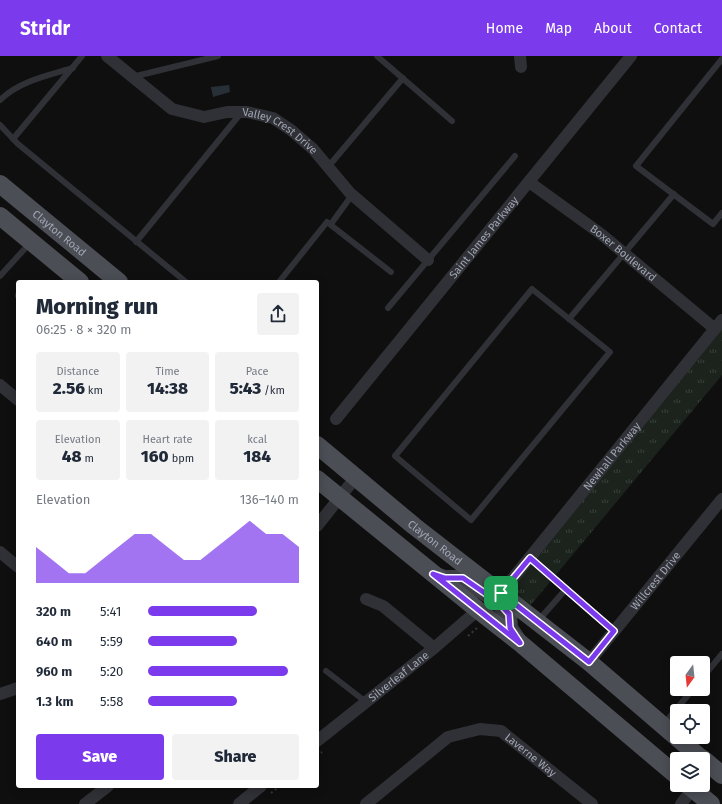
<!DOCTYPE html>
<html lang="en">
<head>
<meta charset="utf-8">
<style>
  body { margin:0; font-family:"Fira Sans",sans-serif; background:#f2f2f3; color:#1f2937; height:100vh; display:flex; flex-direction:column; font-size:15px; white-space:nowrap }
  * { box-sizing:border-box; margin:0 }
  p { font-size:13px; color:#747a83 }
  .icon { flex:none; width:22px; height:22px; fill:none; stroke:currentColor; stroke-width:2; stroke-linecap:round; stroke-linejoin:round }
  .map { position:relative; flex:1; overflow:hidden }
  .sheet { position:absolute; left:16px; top:224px; width:303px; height:508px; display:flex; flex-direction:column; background:#fff; border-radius:4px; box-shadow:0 2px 10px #0003 }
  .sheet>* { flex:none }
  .needle { width:26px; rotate:195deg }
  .tools { position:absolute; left:670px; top:600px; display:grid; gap:8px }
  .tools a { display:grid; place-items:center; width:40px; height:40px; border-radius:4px; background:#fff; box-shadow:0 2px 10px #0003; font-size:20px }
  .pin { position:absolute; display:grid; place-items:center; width:34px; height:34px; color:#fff; margin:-17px; border-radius:8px; box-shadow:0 2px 6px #0006 }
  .round { display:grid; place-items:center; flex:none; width:42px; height:42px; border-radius:4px; background:#f2f2f3 }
  .head { display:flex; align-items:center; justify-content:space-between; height:68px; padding:0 20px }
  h1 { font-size:22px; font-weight:800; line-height:30px }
  .figures { display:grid; grid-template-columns:repeat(3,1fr); gap:6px; height:68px; padding:4px 20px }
  .figures div { display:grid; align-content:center; border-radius:4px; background:#f2f2f3; text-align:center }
  .figures b { font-size:17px; font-weight:800 }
  .figures small { font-size:11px; font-weight:400 }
  .figures p { font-size:11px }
  .chart { height:112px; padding:8px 20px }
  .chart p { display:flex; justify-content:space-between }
  .chart svg { width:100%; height:72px; margin-top:4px; fill:#7c3aed; opacity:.7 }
  .action { display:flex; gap:8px; margin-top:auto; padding:8px 20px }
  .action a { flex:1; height:46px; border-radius:4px; background:#7c3aed; color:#fff; font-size:16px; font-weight:800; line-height:46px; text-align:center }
  .action a+a { background:#f2f2f3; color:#1f2937 }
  ul { padding:0 20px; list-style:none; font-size:13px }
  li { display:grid; grid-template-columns:64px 48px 1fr; align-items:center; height:30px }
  li i { height:10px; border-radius:5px; background:#7c3aed }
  header { display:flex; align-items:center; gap:24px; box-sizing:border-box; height:56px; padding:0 20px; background:#7c3aed; color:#fff }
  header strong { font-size:19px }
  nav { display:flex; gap:22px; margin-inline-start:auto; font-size:14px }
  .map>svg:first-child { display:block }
</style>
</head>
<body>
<header>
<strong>Stridr</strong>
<nav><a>Home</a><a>Map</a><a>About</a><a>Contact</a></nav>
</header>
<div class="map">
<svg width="722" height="748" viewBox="0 0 722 748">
  <defs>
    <pattern id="grass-tufts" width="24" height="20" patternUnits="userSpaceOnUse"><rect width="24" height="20" fill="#1b231c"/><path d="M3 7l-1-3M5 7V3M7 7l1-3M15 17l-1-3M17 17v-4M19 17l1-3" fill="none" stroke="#39403b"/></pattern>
  </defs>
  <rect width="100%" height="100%" fill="#0f0f10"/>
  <!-- grass -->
  <polygon fill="url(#grass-tufts)" points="722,264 722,319 525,556 501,537"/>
  <!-- water -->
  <polygon fill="#273036" points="229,29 230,36 213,41 211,31"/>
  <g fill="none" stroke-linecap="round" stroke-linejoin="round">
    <!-- path -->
    <g stroke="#36383d" stroke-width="2" stroke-dasharray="2 3" stroke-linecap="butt">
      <polyline points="468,580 477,572"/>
      <polyline points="317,700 322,696"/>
      <polyline points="271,737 280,730"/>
    </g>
    <!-- service -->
    <g stroke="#303136" stroke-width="6">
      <polyline points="377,0 452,65"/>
      <polyline points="722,3 636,110 713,168 722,157"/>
      <polyline points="132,21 218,0"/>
      <path d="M0 44C20 25 46 20 73 12"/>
      <polyline points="0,69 18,88 186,226"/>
      <polyline points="13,83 82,0"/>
      <polyline points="328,111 403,22"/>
      <polyline points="331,168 352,139"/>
      <polyline points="136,186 241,57"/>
      <polyline points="0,220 30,187"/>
      <polyline points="279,226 327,166 391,216"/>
      <polygon points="532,233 610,296 471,464 395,400"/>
      <polyline points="18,239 18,240"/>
      <polyline points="388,252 515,100"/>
      <polyline points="569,263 674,138"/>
      <polyline points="530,502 614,575"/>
      <polyline points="538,565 566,533"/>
      <polyline points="326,615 366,646"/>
      <polyline points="703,621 722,598"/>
      <polyline points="664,668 693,633"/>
    </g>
    <!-- minor -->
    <g stroke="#303136" stroke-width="12">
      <path id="s1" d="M107 0 172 53 204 61 227 56H247L273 62 291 74 313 93 350 137 428 204"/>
      <polyline points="520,0 521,11"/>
      <path id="s2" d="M529 126 601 178 715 273"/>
      <polyline points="0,329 18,344"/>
      <path id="s3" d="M336 363 631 0"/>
      <polyline points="317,470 356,421"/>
      <polyline points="0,496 18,511"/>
      <path id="s4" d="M501 537 722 264"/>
      <polyline points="366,543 383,550 434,592"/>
      <path id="s5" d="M589 606 722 443"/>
      <polyline points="0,638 18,632"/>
      <path id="s6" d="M317 685 434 592 478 554"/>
      <polyline points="85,748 108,730"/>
      <polyline points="239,748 261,730"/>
      <path id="s7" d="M366 748 448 681 480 673 501 675 592 748"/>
      <polyline points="681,748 695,729"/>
    </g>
    <!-- secondary -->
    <polyline stroke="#3e4046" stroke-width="16" points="433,518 445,522 463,522 489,540 501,537 501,550 509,558 510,572 519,585"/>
    <!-- primary -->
    <g stroke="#4c4e55" stroke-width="18">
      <path id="s8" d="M0 128 119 226"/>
      <polyline points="0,160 80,226"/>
      <path id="s9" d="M317 389 414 470 589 606 702 703"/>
      <polyline points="317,423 478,554 520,587 677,720"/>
      <polyline points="703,703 722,719"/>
      <polyline points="688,729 711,748"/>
    </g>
  </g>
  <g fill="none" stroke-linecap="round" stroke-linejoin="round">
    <defs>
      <polyline id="route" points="501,537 502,550 509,558 510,572 520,587 433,518 445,522 463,522 489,540 501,537 589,606 614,575 530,502 501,537"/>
    </defs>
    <!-- route casing -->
    <use href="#route" stroke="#fff" stroke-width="8"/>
    <!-- route -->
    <use href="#route" stroke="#7c3aed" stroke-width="5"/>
  </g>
  <g text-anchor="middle" stroke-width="3" stroke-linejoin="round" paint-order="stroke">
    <!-- street labels -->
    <g font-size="11" fill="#9fa5b2" stroke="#0a0a0b">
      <text dy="4" stroke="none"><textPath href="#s1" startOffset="199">Valley Crest Drive</textPath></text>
      <text dy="4" stroke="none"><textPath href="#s8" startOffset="77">Clayton Road</textPath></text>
      <text dy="4" stroke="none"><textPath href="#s3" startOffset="234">Saint James Parkway</textPath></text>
      <text dy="4" stroke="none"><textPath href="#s2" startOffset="118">Boxer Boulevard</textPath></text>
      <text dy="4" stroke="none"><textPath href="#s4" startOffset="176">Newhall Parkway</textPath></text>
      <text dy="4" stroke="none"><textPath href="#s9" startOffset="153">Clayton Road</textPath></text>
      <text dy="4" stroke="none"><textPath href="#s5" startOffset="105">Willcrest Drive</textPath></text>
      <text dy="4" stroke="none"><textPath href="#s6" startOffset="104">Silverleaf Lane</textPath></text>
      <text dy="4" stroke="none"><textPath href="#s7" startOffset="198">Laverne Way</textPath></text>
    </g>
  </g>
</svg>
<div class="tools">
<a><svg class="needle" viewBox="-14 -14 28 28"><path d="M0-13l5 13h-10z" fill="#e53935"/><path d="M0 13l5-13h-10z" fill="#747a83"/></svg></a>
<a><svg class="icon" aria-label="locate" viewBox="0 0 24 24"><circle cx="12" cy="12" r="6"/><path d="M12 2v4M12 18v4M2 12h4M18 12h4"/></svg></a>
<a><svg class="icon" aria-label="layers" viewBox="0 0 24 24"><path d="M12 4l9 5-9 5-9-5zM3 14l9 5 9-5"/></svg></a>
</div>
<div class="pin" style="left:501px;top:537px;background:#1e9e55"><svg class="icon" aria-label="arrive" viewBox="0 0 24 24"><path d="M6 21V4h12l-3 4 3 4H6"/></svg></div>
<section class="sheet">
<div class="head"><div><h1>Morning run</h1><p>06:25 · 8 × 320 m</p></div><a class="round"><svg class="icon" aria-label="share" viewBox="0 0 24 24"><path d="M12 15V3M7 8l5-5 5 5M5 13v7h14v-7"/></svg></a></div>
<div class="figures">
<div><p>Distance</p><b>2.56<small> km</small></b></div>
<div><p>Time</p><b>14:38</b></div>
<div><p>Pace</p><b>5:43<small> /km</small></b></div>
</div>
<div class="figures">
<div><p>Elevation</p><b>48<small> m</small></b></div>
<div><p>Heart rate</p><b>160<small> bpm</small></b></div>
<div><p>kcal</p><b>184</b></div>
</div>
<div class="chart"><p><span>Elevation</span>136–140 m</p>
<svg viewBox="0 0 160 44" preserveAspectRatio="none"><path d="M0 44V22L10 30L20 38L30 38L40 30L50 22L60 14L70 14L80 22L90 30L100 30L110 22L120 14L130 6L140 14L150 14L160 22V44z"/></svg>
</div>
<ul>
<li><b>320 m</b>5:41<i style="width:72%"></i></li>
<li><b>640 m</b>5:59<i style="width:59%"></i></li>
<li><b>960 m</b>5:20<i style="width:93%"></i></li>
<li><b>1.3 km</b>5:58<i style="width:59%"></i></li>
</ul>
<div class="action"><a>Save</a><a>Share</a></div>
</section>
</div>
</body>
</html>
